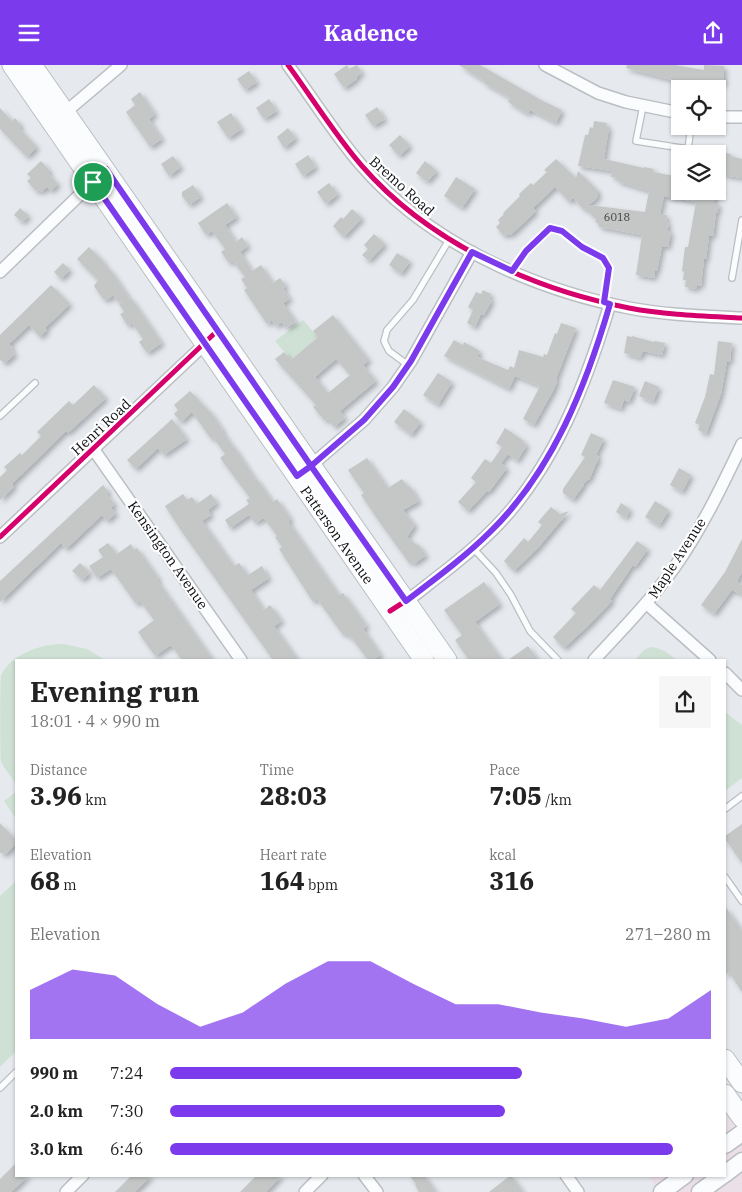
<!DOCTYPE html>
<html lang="en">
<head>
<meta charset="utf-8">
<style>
  body { margin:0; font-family:"IBM Plex Serif",serif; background:#f6f6f6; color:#222; height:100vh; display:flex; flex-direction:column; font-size:19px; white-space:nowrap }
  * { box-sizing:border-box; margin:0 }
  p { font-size:16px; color:#767676 }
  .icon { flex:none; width:28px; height:28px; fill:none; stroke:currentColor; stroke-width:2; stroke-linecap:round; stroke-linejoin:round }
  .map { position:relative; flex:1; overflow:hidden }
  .drawer { position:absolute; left:15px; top:594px; width:711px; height:518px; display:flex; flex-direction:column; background:#fff; border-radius:0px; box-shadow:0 1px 4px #0004 }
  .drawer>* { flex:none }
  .controls { position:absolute; left:671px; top:15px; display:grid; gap:10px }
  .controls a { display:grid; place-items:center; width:55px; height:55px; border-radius:0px; background:#fff; box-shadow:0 1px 4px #0004; font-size:25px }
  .pin { position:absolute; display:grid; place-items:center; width:42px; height:42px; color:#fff; margin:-21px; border:2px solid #fff; border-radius:50%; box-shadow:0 1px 5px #0007 }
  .round { display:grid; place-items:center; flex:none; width:52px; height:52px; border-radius:0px; background:#f6f6f6 }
  .overview { display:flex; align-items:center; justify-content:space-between; height:85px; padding:0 15px }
  h1 { font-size:28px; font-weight:700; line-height:38px }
  .stats { display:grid; grid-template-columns:repeat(3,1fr); gap:8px; height:85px; padding:5px 15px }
  .stats div { display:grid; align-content:center }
  .stats b { font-size:25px; font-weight:700 }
  .stats small { font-size:14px; font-weight:400 }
  .stats p { font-size:14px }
  .chart { height:140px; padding:10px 15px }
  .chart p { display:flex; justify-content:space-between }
  .chart svg { width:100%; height:90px; margin-top:5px; fill:#7c3aed; opacity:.7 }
  ul { padding:0 15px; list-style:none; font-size:16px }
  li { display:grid; grid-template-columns:80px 60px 1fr; align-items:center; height:38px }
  li i { height:12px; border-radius:6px; background:#7c3aed }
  header { display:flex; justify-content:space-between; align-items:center; height:65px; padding:0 15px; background:#7c3aed; color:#fff; font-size:22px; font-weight:700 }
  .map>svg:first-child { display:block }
</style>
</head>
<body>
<header><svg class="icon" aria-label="menu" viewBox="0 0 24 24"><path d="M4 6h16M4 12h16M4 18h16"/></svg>Kadence<svg class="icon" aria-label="share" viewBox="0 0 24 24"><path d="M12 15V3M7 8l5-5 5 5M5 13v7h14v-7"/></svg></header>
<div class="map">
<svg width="742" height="1127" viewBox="0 0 742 1127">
  <defs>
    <filter id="shadow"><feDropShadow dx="3" dy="3" stdDeviation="2.5" flood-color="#0004"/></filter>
  </defs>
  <rect width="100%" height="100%" fill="#e6eaef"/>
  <!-- commercial -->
  <polygon fill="#ebe0e8" points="725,1018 742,1040 742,1127 659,1127 648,1110 725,1110"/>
  <!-- green -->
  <g fill="#cfe1d5">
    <polygon points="303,255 318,272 291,295 275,276"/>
    <path d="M64 579 87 584 105 595H16V719C11 711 4 704 1 696 0 691 0 615 1 611 11 588 42 579 64 579Z"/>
    <path d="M651 582C662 583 668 588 677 595H635L644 585Z"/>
    <polygon points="725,647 742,660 742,713 725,726"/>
    <polygon points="16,727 16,754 4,736"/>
    <polygon points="16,816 16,986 0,1002 0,831"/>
  </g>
  <!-- building -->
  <g fill="#c5c6c6" fill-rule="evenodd" filter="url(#shadow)">
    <polygon points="347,0 349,4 357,0 362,8 356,12 357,14 344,23 334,9"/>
    <polygon points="459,0 480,0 541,35 562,45 556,58 530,45 528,49 508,37 510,33 484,18 485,17"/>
    <polygon points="627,0 675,0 704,5 704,0 724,1 724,19 696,19 668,14 626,3"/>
    <polygon points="249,6 257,17 245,25 237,14"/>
    <polygon points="140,27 155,49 149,54 162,74 150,82 126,47 135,40 131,34"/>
    <polygon points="269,34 277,46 264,54 256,43"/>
    <polygon points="377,42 385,54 373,61 365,50"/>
    <polygon points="0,43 12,56 15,53 21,60 19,63 37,82 27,92 0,64"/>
    <polygon points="231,48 242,64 228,73 217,57"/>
    <polygon points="594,56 607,58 606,62 609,62 604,94 644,103 644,102 654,104 653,107 680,112 680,126 716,126 714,138 719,139 717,148 716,148 713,171 709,171 706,194 704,194 701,221 697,220 697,224 685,222 686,215 683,215 684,207 682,206 685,182 688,182 696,137 664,131 660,149 667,150 666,157 669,158 667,166 671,166 668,182 662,181 657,206 655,206 654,213 636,210 642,170 599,162 599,158 596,158 596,154 585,143 584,145 573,133 569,137 555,122 533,143 536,146 512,169 508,170 507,169 504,171 496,162 500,158 498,155 504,149 503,148 520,131 519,129 531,118 533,120 547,107 544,105 556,94 576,113 578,106 598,126 598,132 589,140 645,147 649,126 617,116 618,113 611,112 612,106 578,101 585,70 588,70 590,62 593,63"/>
    <polygon points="288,63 296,73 284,83 277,72"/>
    <polygon points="400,70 410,81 399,91 389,80"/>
    <polygon points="718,87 731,89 731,91 742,94 742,113 723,110 724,107 718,105"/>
    <polygon points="308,90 316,102 303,111 295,99"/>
    <polygon points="173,91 181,102 169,111 161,99"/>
    <polygon points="41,96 50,106 48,108 58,119 51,126 47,122 42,127 39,125 37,127 27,116 31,113 27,109"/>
    <polygon points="425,96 437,106 427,117 416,108"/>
    <polygon points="456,112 475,124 462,143 444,131"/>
    <polygon points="329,118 338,129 326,139 317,127"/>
    <polygon points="193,120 201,132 189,140 182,131 182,127"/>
    <polygon points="227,138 237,152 225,160 236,177 242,172 248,181 240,187 252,206 261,200 273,218 280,213 286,221 283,223 290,234 283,238 296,257 286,263 282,257 276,261 272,255 267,259 244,225 247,223 241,214 245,212 233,196 229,198 221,187 225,184 212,166 206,170 198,158"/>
    <polygon points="20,143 29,151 22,157 14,150"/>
    <polygon points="352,144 362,153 344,172 333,161 341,152 343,154"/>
    <polygon points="374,169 385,179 369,196 362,190 368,184 364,180"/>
    <polygon points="89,182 105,198 104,199 112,207 130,234 131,233 162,278 147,288 139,277 143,274 132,258 128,261 120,249 124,247 119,239 122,237 117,236 113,230 107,235 103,234 94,221 98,215 77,194"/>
    <polygon points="397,188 410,196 401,209 389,200"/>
    <polygon points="63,198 70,205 61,214 54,207"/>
    <polygon points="51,220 70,239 45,263 47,265 40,272 29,260 9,279 13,283 11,284 15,289 5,298 0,295 0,270"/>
    <polygon points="483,225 491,229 489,234 492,235 484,250 481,249 475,262 467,258 473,245 468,242 476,227 481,229"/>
    <path d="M333 250 369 295 363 300 376 316 340 346 345 353 334 362 328 354 325 356 313 342 316 340 275 294 284 287 291 295 318 272 313 266ZM336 294 350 310 328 328 315 312Z"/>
    <polygon points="561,258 576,263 556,314 557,317 553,326 534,360 523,354 540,321 515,311 509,324 444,291 454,275 463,280 464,277 480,286 477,292 508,305 510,301 514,303 519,285 543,292 544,289 547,290 555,268 557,269"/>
    <polygon points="627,271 632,272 632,271 654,277 655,276 665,278 662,290 643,286 640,293 624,288"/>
    <polygon points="718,276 732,278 730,297 727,296 721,329 706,369 698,365 700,360 695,358 705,332 710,309 714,310"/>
    <polygon points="438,308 452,317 438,340 423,330"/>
    <polygon points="613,315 635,322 629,337 624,335 621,344 604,338"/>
    <polygon points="645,316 659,322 653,337 639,331"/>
    <polygon points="94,320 106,333 68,368 66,366 12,419 14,422 0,435 0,412 7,405 4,402 20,388 22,390 41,371 37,367 69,336 73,340"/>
    <polygon points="190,326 212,349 223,365 222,366 234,383 235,383 256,415 257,414 273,437 277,434 291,454 288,456 339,530 343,528 367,561 363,564 381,590 373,595 368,595 351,572 350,573 346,568 343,570 317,534 313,537 279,484 282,482 275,472 277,471 264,453 255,458 249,450 230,463 225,455 249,439 246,435 250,433 220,393 225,389 213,372 211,374 192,347 181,357 174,349 178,345 174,340"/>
    <polygon points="404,344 421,357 411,370 394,357"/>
    <polygon points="172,354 187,374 164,390 158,383 136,404 127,395"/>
    <polygon points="505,363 524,376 523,377 527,380 517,396 508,389 501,398 507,403 489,427 487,426 468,446 458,437 476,417 471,413 485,394 491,398 502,382 496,378"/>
    <polygon points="591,368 604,374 596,390 599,392 589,415 588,414 585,418 582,416 584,420 573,435 563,428 563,424 585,392 581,390"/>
    <polygon points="367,393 388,423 402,414 408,422 410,421 419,436 403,445 415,460 407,472 417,480 418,479 426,490 414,499 412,496 409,498 378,455 361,430 364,428 348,405"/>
    <polygon points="679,403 691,410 682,427 670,420"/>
    <polygon points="103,420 109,427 106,429 115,439 111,443 116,448 107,456 102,450 66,484 61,478 0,537 0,516"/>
    <polygon points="183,429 187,435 192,432 197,439 211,429 217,438 208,445 211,450 202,456 234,501 239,498 248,510 262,501 269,513 251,525 264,545 270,540 282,556 274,561 298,595 273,595 182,467 165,441"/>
    <polygon points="655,436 669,445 659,461 645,452"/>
    <polygon points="621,438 630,444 626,453 616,447"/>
    <polygon points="551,442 560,449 569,446 538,483 514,506 504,496 524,473 528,477 542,460 538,457"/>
    <polygon points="742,474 742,507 737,517 742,520 742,530 732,525 714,549 701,540 725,507"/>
    <polygon points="637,476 648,484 635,502 633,500 610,534 612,536 589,560 564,583 553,572 576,548 571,544 594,520 600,525"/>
    <polygon points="108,478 117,489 131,479 134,485 137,483 159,514 157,515 213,595 182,595 171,580 155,591 138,567 154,555 140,536 136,539 111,504 97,513 89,501 103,492 98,485"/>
    <polygon points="80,498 90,508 82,515 72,506"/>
    <polygon points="484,517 500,539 475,557 502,595 469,595 455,575 462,570 444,545"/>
    <polygon points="528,581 538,595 508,595"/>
    <polygon points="0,758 16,775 16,779 6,789 0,788"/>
    <polygon points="742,759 742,798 725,774 725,771"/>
    <polygon points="725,841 742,866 742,927 729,907 725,910"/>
    <polygon points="16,1098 16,1110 29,1110 11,1127 0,1127 0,1114"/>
    <polygon points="132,1110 152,1110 135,1127 115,1127"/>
    <polygon points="257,1110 282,1110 266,1127 240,1127"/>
    <polygon points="409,1110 424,1110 436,1127 419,1127 415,1120 416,1119"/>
    <polygon points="511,1110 523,1127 489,1127"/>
  </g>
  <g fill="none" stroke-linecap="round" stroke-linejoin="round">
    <defs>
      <g id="service">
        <polyline points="643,41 636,76 688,84 691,61"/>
        <polyline points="511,206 527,186 550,163 563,166 582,182 603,193 609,203 604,237"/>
        <polyline points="732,213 742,155"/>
        <polyline points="408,300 389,286 384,276 387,265 413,235 449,175"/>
        <polyline points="0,351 35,318"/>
        <polyline points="473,483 496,508 511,530 530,566 558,595"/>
        <polyline points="725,744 742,731"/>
        <polyline points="725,812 742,836"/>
        <polyline points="0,1023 16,1007"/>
      </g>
      <g id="minor">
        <path d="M288 0C313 34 335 70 362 101 428 177 531 224 629 243 666 250 704 251 742 253"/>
        <polyline points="545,0 598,28 626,37 680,48"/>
        <polyline points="61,51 121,0"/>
        <polyline points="718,52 742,52"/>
        <polyline points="0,207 96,114"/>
        <polyline points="94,385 241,595"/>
        <polyline points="308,403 364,355 393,322 411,296 472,187"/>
        <polyline points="0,472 208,276"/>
        <path d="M402 539C415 531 427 520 439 511 468 489 497 464 519 435 564 377 589 308 610 239"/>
        <polyline points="647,539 710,595"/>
        <path d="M594 595C622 565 650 536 674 503 701 465 722 421 742 379"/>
        <polyline points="725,608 742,625"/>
        <polyline points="364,1110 377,1127"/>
        <polyline points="566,1110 578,1127"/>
        <polyline points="66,1127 83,1110"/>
        <polyline points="305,1127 322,1110"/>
      </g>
      <g id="secondary">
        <polyline points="725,1080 742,1068"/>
        <polyline points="725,1109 742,1096"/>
        <polyline points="662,1127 685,1110"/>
        <polyline points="700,1127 723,1110"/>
      </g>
      <g id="primary">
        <polyline points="12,0 424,595"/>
        <polyline points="32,0 447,595"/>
        <polyline points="725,994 742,1018"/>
        <polyline points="725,1029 742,1053"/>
      </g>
    </defs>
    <!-- service casing -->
    <use href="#service" stroke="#bbbec2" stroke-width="8"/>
    <!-- minor casing -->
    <use href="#minor" stroke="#bbbec2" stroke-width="14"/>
    <!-- secondary casing -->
    <use href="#secondary" stroke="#bbbec2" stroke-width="19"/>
    <!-- primary casing -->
    <use href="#primary" stroke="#bbbec2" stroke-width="21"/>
    <!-- service -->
    <use href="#service" stroke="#fbfcfd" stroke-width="5.5"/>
    <!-- minor -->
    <use href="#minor" stroke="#fbfcfd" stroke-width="11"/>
    <!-- secondary -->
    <use href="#secondary" stroke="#fbfcfd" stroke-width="16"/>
    <!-- primary -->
    <use href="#primary" stroke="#fbfcfd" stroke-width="19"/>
    <defs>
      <g id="cycleway">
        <path d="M288 0C313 34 335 70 362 101 428 177 531 224 629 243 666 250 704 251 742 253"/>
        <polyline points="0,472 217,266"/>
        <path d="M390 546C434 519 488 476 519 435 563 376 589 308 610 239"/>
      </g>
    </defs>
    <!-- cycleway casing -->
    <use href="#cycleway" stroke="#fff" stroke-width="8"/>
    <!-- cycleway -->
    <use href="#cycleway" stroke="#d6006c" stroke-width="5"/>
  </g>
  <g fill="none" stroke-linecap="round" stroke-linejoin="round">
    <defs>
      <path id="route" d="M93 117 297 411 311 401 406 536C435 514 465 492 491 466 553 405 586 321 610 239L604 237 609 203 603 193 582 182 562 166 550 163 526 186 512 206 472 187 411 296 393 322 364 355 311 401 106 104 93 117"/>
    </defs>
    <!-- route casing -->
    <use href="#route" stroke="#fff" stroke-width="10"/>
    <!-- route -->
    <use href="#route" stroke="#7c3aed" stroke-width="6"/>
  </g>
  <g text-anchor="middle" stroke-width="4.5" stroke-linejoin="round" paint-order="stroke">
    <!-- number labels -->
    <g font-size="11" fill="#3a3b3e">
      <text x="617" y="156">6018</text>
    </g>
    <!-- street labels -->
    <g font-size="14" fill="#0b0d10" stroke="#fff">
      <text transform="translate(402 121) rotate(42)" y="5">Bremo Road</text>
      <text transform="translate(101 362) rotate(-43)" y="5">Henri Road</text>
      <text transform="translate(337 470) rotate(55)" y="5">Patterson Avenue</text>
      <text transform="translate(168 490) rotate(55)" y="5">Kensington Avenue</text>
      <text transform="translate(677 493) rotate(-57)" y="5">Maple Avenue</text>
    </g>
  </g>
</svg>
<div class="controls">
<a><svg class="icon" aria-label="locate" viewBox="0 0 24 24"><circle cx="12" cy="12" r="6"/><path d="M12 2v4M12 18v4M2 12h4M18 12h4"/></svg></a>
<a><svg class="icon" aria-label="layers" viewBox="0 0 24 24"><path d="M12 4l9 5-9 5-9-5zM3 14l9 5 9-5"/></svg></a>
</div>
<div class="pin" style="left:93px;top:117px;background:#1e9e55"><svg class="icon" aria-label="arrive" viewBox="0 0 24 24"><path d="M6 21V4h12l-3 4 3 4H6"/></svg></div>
<section class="drawer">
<div class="overview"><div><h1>Evening run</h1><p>18:01 · 4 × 990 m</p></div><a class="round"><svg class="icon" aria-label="share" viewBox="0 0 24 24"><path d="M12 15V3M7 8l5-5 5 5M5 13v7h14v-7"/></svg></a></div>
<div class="stats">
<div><p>Distance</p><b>3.96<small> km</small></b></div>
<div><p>Time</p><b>28:03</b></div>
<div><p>Pace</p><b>7:05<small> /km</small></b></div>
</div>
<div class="stats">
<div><p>Elevation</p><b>68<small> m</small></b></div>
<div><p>Heart rate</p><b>164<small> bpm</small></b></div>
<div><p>kcal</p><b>316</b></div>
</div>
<div class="chart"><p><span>Elevation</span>271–280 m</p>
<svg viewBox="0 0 160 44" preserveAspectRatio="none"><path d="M0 44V20L10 10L20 13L30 27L40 38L50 31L60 17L70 6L80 6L90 17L100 27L110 27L120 31L130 34L140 38L150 34L160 20V44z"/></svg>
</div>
<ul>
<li><b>990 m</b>7:24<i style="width:65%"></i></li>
<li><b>2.0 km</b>7:30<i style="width:62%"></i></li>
<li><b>3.0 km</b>6:46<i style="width:93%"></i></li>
</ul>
</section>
</div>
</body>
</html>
